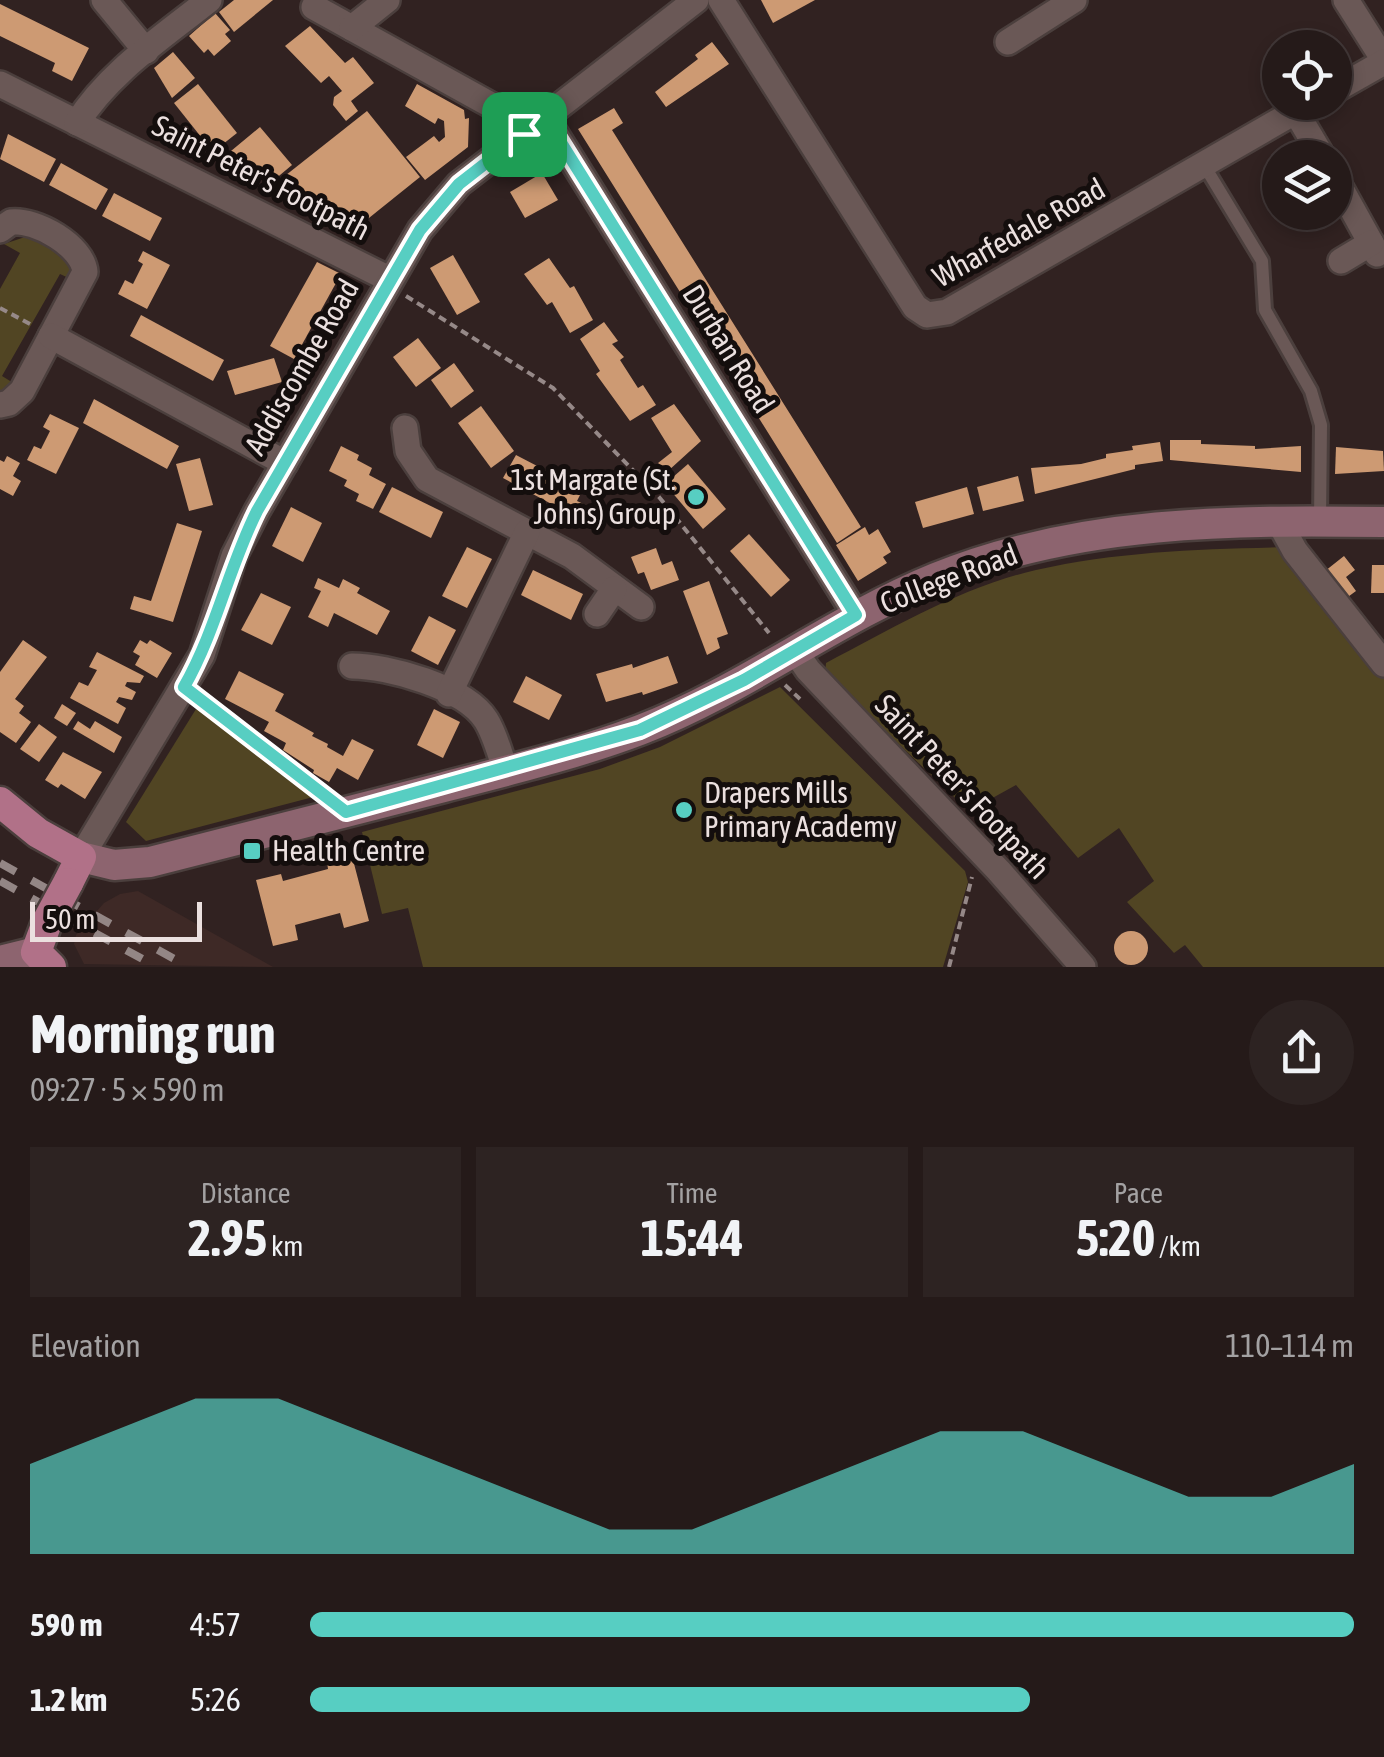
<!DOCTYPE html>
<html lang="en">
<head>
<meta charset="utf-8">
<style>
  body { margin:0; font-family:"Asap Condensed",sans-serif; background:#2d2322; color:#f1f3f6; height:100vh; display:flex; flex-direction:column; font-size:38px; white-space:nowrap }
  * { box-sizing:border-box; margin:0 }
  p { font-size:32px; color:#a3a1a2 }
  .icon { flex:none; width:55px; height:55px; fill:none; stroke:currentColor; stroke-width:2; stroke-linecap:round; stroke-linejoin:round }
  .map { position:relative; height:967px; overflow:hidden }
  .sheet { display:flex; flex-direction:column; background:#251a19; flex:1 }
  .sheet>* { flex:none }
  .fabs { position:absolute; left:1262px; top:30px; display:grid; gap:20px }
  .fabs a { display:grid; place-items:center; width:90px; height:90px; border-radius:50%; background:#251a19; box-shadow:0 5px 15px #0003,0 0 0 2px #423838; font-size:50px }
  .scale { position:absolute; left:30px; bottom:25px; width:172px; box-sizing:border-box; padding-left:10px; border:5px solid #ebe0df; border-top:0; font-size:28px; line-height:35px; white-space:nowrap; color:#ebe0df; -webkit-text-stroke:8px #140e0d; paint-order:stroke }
  .pin { position:absolute; display:grid; place-items:center; width:85px; height:85px; color:#fff; margin:-42px; border-radius:20px; box-shadow:0 5px 15px #0006 }
  .round { display:grid; place-items:center; flex:none; width:105px; height:105px; border-radius:52px; background:#2d2322 }
  .head { display:flex; align-items:center; justify-content:space-between; height:170px; padding:0 30px }
  h1 { font-size:55px; font-weight:700; line-height:75px }
  .stats { display:grid; grid-template-columns:repeat(3,1fr); gap:15px; height:170px; padding:10px 30px }
  .stats div { display:grid; align-content:center; border-radius:0px; background:#2d2322; text-align:center }
  .stats b { font-size:50px; font-weight:700 }
  .stats small { font-size:28px; font-weight:400 }
  .stats p { font-size:28px }
  .chart { height:280px; padding:20px 30px }
  .chart p { display:flex; justify-content:space-between }
  .chart svg { width:100%; height:180px; margin-top:10px; fill:#57cec2; opacity:.7 }
  ul { padding:0 30px; list-style:none; font-size:32px }
  li { display:grid; grid-template-columns:160px 120px 1fr; align-items:center; height:75px }
  li i { height:25px; border-radius:12px; background:#57cec2 }
  .map>svg:first-child { display:block }
</style>
</head>
<body>
<div class="map">
<svg width="1384" height="967" viewBox="0 0 1384 967">
  <rect width="100%" height="100%" fill="#312221"/>
  <!-- built -->
  <polygon fill="#3e2926" points="138,891 273,967 84,964 74,944 76,935 104,903 120,894"/>
  <!-- green -->
  <g fill="#514523">
    <path d="M28 236C54 249 72 249 73 280L60 274 2 376 15 384 0 394V289L20 253 4 244Z"/>
    <path d="M1288 547 1384 677V967H1203L1185 945 1174 953 1127 902 1154 881 1119 828 1078 858 1016 785 969 811 825 674 826 663C893 628 962 587 1036 570 1119 551 1203 549 1288 547Z"/>
    <polygon points="780,687 965,871 968,882 943,967 423,967 408,908 382,914 362,832 600,769 660,747"/>
    <polygon points="201,701 321,795 146,841 126,822"/>
  </g>
  <!-- building -->
  <g fill="#cd9a73">
    <polygon points="234,0 273,0 234,32 219,12"/>
    <polygon points="761,0 815,0 773,23"/>
    <polygon points="0,4 89,48 72,81 52,71 55,63 0,36"/>
    <polygon points="215,13 230,30 225,34 231,41 214,56 208,49 204,53 189,36"/>
    <polygon points="310,26 345,63 353,57 374,83 351,101 358,111 346,121 333,105 334,97 342,91 329,76 321,83 285,46"/>
    <polygon points="712,42 729,64 666,107 655,92 698,59 695,55"/>
    <polygon points="173,52 195,78 172,98 154,68"/>
    <polygon points="198,84 237,133 213,152 174,103"/>
    <polygon points="417,84 464,110 465,119 469,118 468,147 425,180 406,157 434,136 439,142 445,137 444,121 438,118 435,124 405,106"/>
    <polygon points="614,108 623,123 612,130 861,527 837,543 578,129"/>
    <polygon points="367,111 420,177 349,234 311,215 281,179"/>
    <polygon points="260,127 292,165 268,185 257,173 253,177 231,151"/>
    <polygon points="8,134 56,159 44,182 0,159"/>
    <polygon points="61,163 108,189 96,210 49,185"/>
    <polygon points="542,173 558,200 525,218 510,192"/>
    <polygon points="114,193 162,218 150,241 102,216"/>
    <polygon points="143,251 170,265 147,309 118,294 125,280 133,284 143,264 138,261"/>
    <polygon points="453,255 480,302 457,315 430,268"/>
    <polygon points="549,258 570,288 574,286 593,320 570,333 552,302 547,305 524,274"/>
    <polygon points="317,262 341,274 294,359 270,346"/>
    <polygon points="141,315 224,360 213,381 130,336"/>
    <polygon points="604,322 618,341 612,344 624,357 620,360 638,388 643,385 656,405 630,421 596,374 600,371 580,339"/>
    <polygon points="418,338 441,368 416,387 393,357"/>
    <polygon points="274,358 282,382 235,395 227,371"/>
    <polygon points="454,363 474,391 451,408 431,380"/>
    <polygon points="94,399 179,446 167,469 83,423"/>
    <polygon points="674,404 701,441 668,471 658,463 672,452 651,418"/>
    <polygon points="481,406 514,451 491,468 458,423"/>
    <polygon points="50,414 79,428 56,474 27,460 34,446 41,449 50,431 43,427"/>
    <polygon points="1170,440 1201,440 1201,444 1255,446 1255,449 1301,446 1301,472 1170,460"/>
    <polygon points="1160,442 1163,461 1135,465 1135,469 1035,494 1031,468 1081,464 1106,458 1106,454 1133,450 1132,446"/>
    <polygon points="341,446 359,455 357,460 372,468 369,475 386,484 373,509 356,501 359,494 344,486 347,480 329,471"/>
    <polygon points="1336,447 1383,451 1384,471 1335,474"/>
    <polygon points="516,455 566,481 569,476 585,485 577,501 588,506 578,527 555,515 559,508 503,478"/>
    <polygon points="7,456 20,463 13,476 21,481 13,496 0,489 0,460 4,462"/>
    <polygon points="200,458 213,505 189,511 176,464"/>
    <polygon points="688,464 726,509 703,529 665,484"/>
    <polygon points="1018,476 1024,501 983,511 977,487"/>
    <polygon points="392,487 443,512 431,538 379,512"/>
    <polygon points="967,487 974,514 923,528 915,502"/>
    <polygon points="291,507 322,523 303,562 272,546"/>
    <polygon points="177,523 202,531 173,622 130,609 134,596 151,601"/>
    <polygon points="865,527 869,535 878,529 891,552 883,557 887,563 858,581 836,545"/>
    <polygon points="749,534 790,580 771,597 730,551"/>
    <polygon points="467,547 492,559 467,608 442,596"/>
    <polygon points="656,548 662,565 672,561 679,580 651,590 644,572 638,574 631,557"/>
    <polygon points="1344,556 1355,570 1346,577 1356,591 1341,602 1320,575"/>
    <polygon points="1372,565 1384,565 1384,593 1371,593"/>
    <polygon points="533,570 583,594 571,620 521,595"/>
    <polygon points="318,578 339,588 343,579 360,588 357,593 390,611 377,635 334,613 328,627 308,617 321,591 314,588"/>
    <polygon points="709,581 728,634 717,638 720,648 707,655 683,591"/>
    <polygon points="261,593 291,607 272,645 241,630"/>
    <polygon points="429,616 456,630 438,665 411,651"/>
    <polygon points="23,640 47,657 15,699 24,706 19,713 31,722 16,743 0,732 0,672"/>
    <polygon points="140,640 147,644 150,640 172,653 157,678 135,665 140,656 133,652"/>
    <polygon points="97,652 144,676 140,683 127,682 125,686 136,692 132,700 119,697 116,702 126,708 118,724 70,698 79,682 88,686 97,670 89,667"/>
    <polygon points="668,656 678,683 643,695 642,692 606,702 596,674 632,664 633,668"/>
    <polygon points="239,671 284,694 275,711 314,733 312,736 328,744 327,747 343,756 352,739 374,750 358,780 337,768 329,782 313,773 314,770 283,750 286,743 264,731 269,722 225,699"/>
    <polygon points="526,676 562,695 549,720 513,702"/>
    <polygon points="62,704 76,713 67,726 54,718"/>
    <polygon points="434,709 460,722 443,758 417,745"/>
    <polygon points="78,721 90,729 95,721 122,737 114,753 73,729"/>
    <polygon points="39,724 57,737 39,762 20,749"/>
    <polygon points="63,752 102,772 85,799 61,784 58,788 45,780"/>
    <polygon points="352,856 369,921 344,928 340,913 295,925 298,940 273,946 256,880 281,874 283,881 328,869 327,862"/>
    <circle cx="1131" cy="948" r="17"/>
  </g>
  <g fill="none" stroke-linecap="round" stroke-linejoin="round">
    <defs>
      <polyline id="lane" points="1204,165 1262,261 1265,310 1311,391 1321,425 1320,521"/>
      <g id="street">
        <polyline points="104,0 146,51"/>
        <polyline points="721,0 915,307 927,315 947,312 1312,102"/>
        <polyline points="1346,0 1384,60"/>
        <polyline points="314,7 500,110 524,134"/>
        <polyline points="352,28 387,0"/>
        <polyline points="1008,42 1074,0"/>
        <polyline points="0,84 389,279"/>
        <polyline points="1335,90 1384,62"/>
        <polyline points="1296,112 1323,158"/>
        <polyline points="545,117 856,615"/>
        <path d="M77 123C109 72 163 37 209 0"/>
        <polyline points="1335,178 1377,254"/>
        <path d="M0 230 11 222C36 219 83 246 85 272L22 391 9 403 0 405"/>
        <polyline points="1341,261 1371,243"/>
        <polyline points="51,336 285,463"/>
        <polyline points="405,428 408,451 427,479 572,556 641,607"/>
        <polyline points="1279,522 1295,551 1384,664"/>
        <polyline points="597,614 614,589"/>
        <polyline points="795,651 808,670 999,871 1083,967"/>
        <path d="M352 666C388 666 465 687 486 720 495 734 500 755 506 771"/>
        <polyline points="449,694 527,532"/>
        <polyline points="81,857 202,655 234,556 257,511 420,230 459,184 696,0"/>
      </g>
      <g id="secondary">
        <path d="M81 857 114 865 150 862C248 837 346 812 444 787 509 770 577 754 640 730 744 690 833 620 936 578 1078 520 1233 520 1384 522"/>
        <polyline points="0,961 36,952"/>
      </g>
      <g id="primary">
        <polyline points="0,802 38,833 81,857 68,883"/>
        <polyline points="48,920 36,952 51,967"/>
      </g>
    </defs>
    <!-- lane casing -->
    <use href="#lane" stroke="#4b3f3d" stroke-width="18"/>
    <!-- street casing -->
    <use href="#street" stroke="#4b3f3d" stroke-width="30"/>
    <!-- secondary casing -->
    <use href="#secondary" stroke="#4b3f3d" stroke-width="35"/>
    <!-- primary casing -->
    <use href="#primary" stroke="#4b3f3d" stroke-width="35"/>
    <!-- path -->
    <g stroke="#968988" stroke-width="4" stroke-dasharray="8 5" stroke-linecap="butt">
      <polyline points="406,296 553,388 659,497 769,633"/>
      <polyline points="0,308 30,324"/>
      <polyline points="785,685 800,699"/>
      <polyline points="204,701 320,790"/>
      <polyline points="949,967 972,877"/>
    </g>
    <!-- lane -->
    <use href="#lane" stroke="#6a5856" stroke-width="12"/>
    <!-- street -->
    <use href="#street" stroke="#6a5856" stroke-width="25"/>
    <!-- secondary -->
    <use href="#secondary" stroke="#8d646f" stroke-width="30"/>
    <!-- primary -->
    <use href="#primary" stroke="#b17188" stroke-width="30"/>
    <!-- rail -->
    <g stroke="#938685" stroke-width="8" stroke-dasharray="18 18" stroke-linecap="butt">
      <polyline points="0,863 189,967"/>
      <polyline points="0,881 157,967"/>
    </g>
    <defs>
      <polyline id="primary-bridge" points="48,920 68,883"/>
    </defs>
    <!-- primary-bridge casing -->
    <use href="#primary-bridge" stroke="#4b3f3d" stroke-width="35" stroke-linecap="butt"/>
    <!-- primary-bridge -->
    <use href="#primary-bridge" stroke="#b17188" stroke-width="30"/>
  </g>
  <g fill="none" stroke-linecap="round" stroke-linejoin="round">
    <defs>
      <path id="route" d="M545 117 856 615 744 680 640 730 346 812 184 687C216 631 228 569 257 511L420 230 459 184Z"/>
    </defs>
    <!-- route casing -->
    <use href="#route" stroke="#fff" stroke-width="20"/>
    <!-- route -->
    <use href="#route" stroke="#57cec2" stroke-width="12"/>
  </g>
  <!-- markers -->
  <g fill="#57cec2" stroke="#140e0d" stroke-width="4">
    <circle cx="696" cy="497" r="10"/>
    <circle cx="684" cy="810" r="10"/>
    <rect x="242" y="841" width="20" height="20" rx="5"/>
  </g>
  <g text-anchor="middle" stroke-width="10" stroke-linejoin="round" paint-order="stroke">
    <!-- street labels -->
    <g font-size="30" fill="#ebe0df" stroke="#140e0d">
      <text transform="translate(261 178) rotate(27)" y="10">Saint Peter's Footpath</text>
      <text transform="translate(1019 233) rotate(-29)" y="10">Wharfedale Road</text>
      <text transform="translate(728 349) rotate(58)" y="10">Durban Road</text>
      <text transform="translate(302 367) rotate(-60)" y="10">Addiscombe Road</text>
      <text transform="translate(949 579) rotate(-21)" y="10">College Road</text>
      <text transform="translate(962 787) rotate(47)" y="10">Saint Peter's Footpath</text>
    </g>
    <!-- poi labels -->
    <g font-size="30" fill="#ebe0df" stroke="#140e0d" text-anchor="start">
      <text x="676" y="490" text-anchor="end">1st Margate (St.<tspan x="676" dy="34">Johns) Group</tspan></text>
      <text x="704" y="803">Drapers Mills<tspan x="704" dy="34">Primary Academy</tspan></text>
      <text x="272" y="861">Health Centre</text>
    </g>
  </g>
</svg>
<div class="fabs">
<a><svg class="icon" aria-label="locate" viewBox="0 0 24 24"><circle cx="12" cy="12" r="6"/><path d="M12 2v4M12 18v4M2 12h4M18 12h4"/></svg></a>
<a><svg class="icon" aria-label="layers" viewBox="0 0 24 24"><path d="M12 4l9 5-9 5-9-5zM3 14l9 5 9-5"/></svg></a>
</div>
<div class="scale">50 m</div>
<div class="pin" style="left:524px;top:134px;background:#1e9e55"><svg class="icon" aria-label="arrive" viewBox="0 0 24 24"><path d="M6 21V4h12l-3 4 3 4H6"/></svg></div>
</div>
<section class="sheet">
<div class="head"><div><h1>Morning run</h1><p>09:27 · 5 × 590 m</p></div><a class="round"><svg class="icon" aria-label="share" viewBox="0 0 24 24"><path d="M12 15V3M7 8l5-5 5 5M5 13v7h14v-7"/></svg></a></div>
<div class="stats">
<div><p>Distance</p><b>2.95<small> km</small></b></div>
<div><p>Time</p><b>15:44</b></div>
<div><p>Pace</p><b>5:20<small> /km</small></b></div>
</div>
<div class="chart"><p><span>Elevation</span>110–114 m</p>
<svg viewBox="0 0 160 44" preserveAspectRatio="none"><path d="M0 44V22L10 14L20 6L30 6L40 14L50 22L60 30L70 38L80 38L90 30L100 22L110 14L120 14L130 22L140 30L150 30L160 22V44z"/></svg>
</div>
<ul>
<li><b>590 m</b>4:57<i style="width:100%"></i></li>
<li><b>1.2 km</b>5:26<i style="width:69%"></i></li>
</ul>
</section>
</body>
</html>
